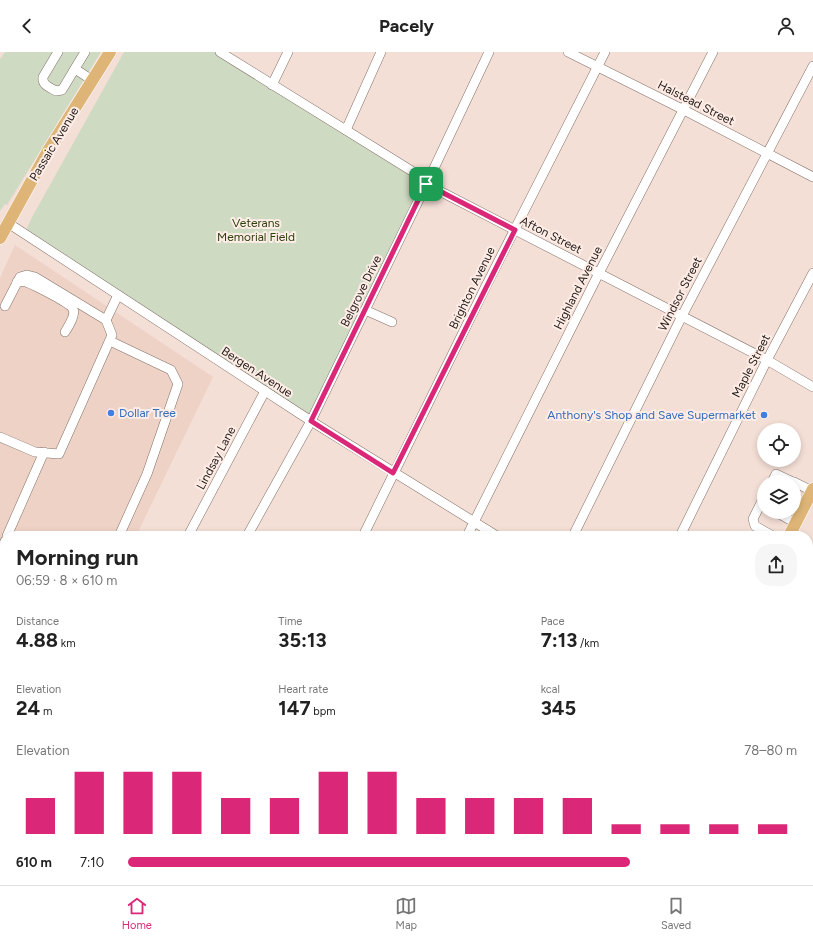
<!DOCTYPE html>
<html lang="en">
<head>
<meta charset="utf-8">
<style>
  body { margin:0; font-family:Figtree,sans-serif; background:#f6f6f6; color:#222; height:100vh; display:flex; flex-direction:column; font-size:15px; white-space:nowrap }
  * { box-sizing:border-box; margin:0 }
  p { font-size:13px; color:#767676 }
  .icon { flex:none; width:22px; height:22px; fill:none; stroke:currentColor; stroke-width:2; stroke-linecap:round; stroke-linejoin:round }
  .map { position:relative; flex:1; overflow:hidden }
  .side { position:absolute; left:0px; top:479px; width:813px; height:354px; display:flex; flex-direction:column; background:#fff; border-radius:16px 16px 0 0; box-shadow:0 2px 6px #0003 }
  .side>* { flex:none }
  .controls { position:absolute; left:757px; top:371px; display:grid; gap:8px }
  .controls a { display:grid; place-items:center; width:44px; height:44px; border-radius:50%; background:#fff; box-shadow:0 2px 6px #0003; font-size:20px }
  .pin { position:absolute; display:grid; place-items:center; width:34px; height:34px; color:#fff; margin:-17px; border-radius:8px; box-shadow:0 2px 6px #0006 }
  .round { display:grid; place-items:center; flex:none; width:42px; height:42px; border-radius:16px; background:#f6f6f6 }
  .head { display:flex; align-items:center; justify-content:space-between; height:68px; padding:0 16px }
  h1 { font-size:22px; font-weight:700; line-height:30px }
  .figures { display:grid; grid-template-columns:repeat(3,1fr); gap:6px; height:68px; padding:4px 16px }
  .figures div { display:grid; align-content:center }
  .figures b { font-size:20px; font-weight:700 }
  .figures small { font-size:11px; font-weight:400 }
  .figures p { font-size:11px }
  .chart { height:112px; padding:8px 16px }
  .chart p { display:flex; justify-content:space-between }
  .chart svg { width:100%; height:72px; margin-top:4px; stroke:#db2777; stroke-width:6 }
  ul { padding:0 16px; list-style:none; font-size:13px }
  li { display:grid; grid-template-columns:64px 48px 1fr; align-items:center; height:30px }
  li i { height:10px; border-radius:5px; background:#db2777 }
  header { display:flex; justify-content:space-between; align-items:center; height:52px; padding:0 16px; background:#fff; font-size:18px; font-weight:700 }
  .tab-bar { display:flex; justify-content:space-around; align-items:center; height:56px; border-top:1px solid #e0e0e0; background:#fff; font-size:11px; color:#767676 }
  .tab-bar a { display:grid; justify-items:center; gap:2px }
  .tab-bar .current { color:#db2777 }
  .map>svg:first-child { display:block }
</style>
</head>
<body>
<header><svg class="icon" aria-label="back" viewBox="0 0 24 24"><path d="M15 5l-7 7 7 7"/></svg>Pacely<svg class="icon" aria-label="person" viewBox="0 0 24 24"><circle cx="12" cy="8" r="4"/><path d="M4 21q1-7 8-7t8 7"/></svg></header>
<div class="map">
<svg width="813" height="833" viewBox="0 0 813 833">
  <rect width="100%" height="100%" fill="#f4dfd6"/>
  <!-- built -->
  <g fill="#eed2c5">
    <polygon points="15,193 213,325 136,484 5,484 5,597 0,595 0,226"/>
    <polygon points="219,828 280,828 277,833 228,833"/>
  </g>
  <!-- green -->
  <g fill="#cfdac3">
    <polygon points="5,0 101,0 7,153 5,152 0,159 0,7"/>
    <polygon points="124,0 219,0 426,127 310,373 24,183 31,167"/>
  </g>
  <!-- forest -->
  <polygon fill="#97a586" points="5,760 5,824 0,833 0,776"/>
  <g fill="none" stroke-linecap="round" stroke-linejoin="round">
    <defs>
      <g id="minor">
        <path d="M58 0 43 25C42 33 49 35 56 39L62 38 85 0"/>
        <polyline points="220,0 428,129"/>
        <polyline points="568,0 682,57 813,125"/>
        <polyline points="75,17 92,28"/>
        <polyline points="272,33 288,0"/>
        <polyline points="346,78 381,0"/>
        <polyline points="426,132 767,308 813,335"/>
        <polyline points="8,171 311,369 497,484"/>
        <path d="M17 230C20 230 23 229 26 230 34 233 70 251 73 257 76 263 68 275 65 280"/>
        <polyline points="365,258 392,270"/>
        <polyline points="106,268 118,243"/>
        <polyline points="110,289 171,318 178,332 147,422 119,484"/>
        <polyline points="0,385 35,400 59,402 112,283 106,268 35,225 27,223 20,225 5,254"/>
        <polyline points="772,430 776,422 793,430"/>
        <polyline points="794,430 812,439"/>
        <polyline points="764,445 753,467 755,474 773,484"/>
        <polyline points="776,460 796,471"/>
        <polyline points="7,484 44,400"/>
        <polyline points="188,484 265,339"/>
        <polyline points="247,484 311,369 428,129 489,0"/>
        <polyline points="363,484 485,236 605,0"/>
        <polyline points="467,484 599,221 713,0"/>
        <polyline points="573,484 682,264 813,14"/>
        <polyline points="680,484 767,308 813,221"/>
        <polyline points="0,500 5,489"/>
        <polyline points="0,587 5,589"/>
        <polyline points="808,597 813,599"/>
        <polyline points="0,598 5,600"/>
        <polyline points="0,621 5,623"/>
        <polyline points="0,645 5,647"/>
        <polyline points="808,663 813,652"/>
        <polyline points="0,743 5,730"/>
        <polyline points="90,828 101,833"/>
        <polyline points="349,828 359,833"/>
        <polyline points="481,828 490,833"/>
        <polyline points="723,828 729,833"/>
        <polyline points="62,833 64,828"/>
        <polyline points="294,833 297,828"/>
        <polyline points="467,833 471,828"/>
        <polyline points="713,833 717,828"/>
      </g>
      <g id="major">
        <polyline points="0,186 48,99 110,0"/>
        <polyline points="789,484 813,437"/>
        <polyline points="590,833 594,828"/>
      </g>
    </defs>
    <!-- minor casing -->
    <use href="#minor" stroke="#837168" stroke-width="10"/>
    <!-- major casing -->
    <use href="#major" stroke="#fff" stroke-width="13"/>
    <!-- minor -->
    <use href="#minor" stroke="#fff" stroke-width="9"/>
    <!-- major -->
    <use href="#major" stroke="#deb577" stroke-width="12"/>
  </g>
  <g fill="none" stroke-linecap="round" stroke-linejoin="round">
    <defs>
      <polygon id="route" points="426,132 515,178 393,421 311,369"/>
    </defs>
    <!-- route casing -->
    <use href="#route" stroke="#fff" stroke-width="8"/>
    <!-- route -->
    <use href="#route" stroke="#db2777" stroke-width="5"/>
  </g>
  <!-- markers -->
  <g fill="#3f7fe0" stroke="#feede6" stroke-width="1.5">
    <circle cx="111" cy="361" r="4"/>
    <circle cx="764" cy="363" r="4"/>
  </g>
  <g text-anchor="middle" stroke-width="4" stroke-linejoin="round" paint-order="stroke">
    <!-- street labels -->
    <g font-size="12" fill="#231c19" stroke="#feede6">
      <text transform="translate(696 51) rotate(27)" y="4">Halstead Street</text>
      <text transform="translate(54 92) rotate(-59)" y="4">Passaic Avenue</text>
      <text transform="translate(551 183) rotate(27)" y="4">Afton Street</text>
      <text transform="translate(472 236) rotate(-64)" y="4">Brighton Avenue</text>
      <text transform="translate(578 236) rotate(-63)" y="4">Highland Avenue</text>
      <text transform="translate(361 239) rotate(-64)" y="4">Belgrove Drive</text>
      <text transform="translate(680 242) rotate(-63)" y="4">Windsor Street</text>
      <text transform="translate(751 314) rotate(-63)" y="4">Maple Street</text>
      <text transform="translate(257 320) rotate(33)" y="4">Bergen Avenue</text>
      <text transform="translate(216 406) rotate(-62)" y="4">Lindsay Lane</text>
    </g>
    <!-- park labels -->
    <g font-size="12" fill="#2d3f0d" stroke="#feede6">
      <text x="256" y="175">Veterans<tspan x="256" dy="14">Memorial Field</tspan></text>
    </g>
    <!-- shop labels -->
    <g font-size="12" fill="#366cbe" stroke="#feede6" text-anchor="start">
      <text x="119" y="365">Dollar Tree</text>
      <text x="756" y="367" text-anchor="end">Anthony's Shop and Save Supermarket</text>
    </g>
  </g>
</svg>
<div class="controls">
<a><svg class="icon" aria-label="locate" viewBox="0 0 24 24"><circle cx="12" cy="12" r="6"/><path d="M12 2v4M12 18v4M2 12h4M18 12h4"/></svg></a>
<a><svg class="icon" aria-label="layers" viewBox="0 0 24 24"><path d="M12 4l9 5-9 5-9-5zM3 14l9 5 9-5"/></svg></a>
</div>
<div class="pin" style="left:426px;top:132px;background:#1e9e55"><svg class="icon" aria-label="arrive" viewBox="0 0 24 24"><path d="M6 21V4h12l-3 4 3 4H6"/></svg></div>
<section class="side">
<div class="head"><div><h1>Morning run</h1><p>06:59 · 8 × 610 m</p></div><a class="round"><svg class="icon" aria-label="share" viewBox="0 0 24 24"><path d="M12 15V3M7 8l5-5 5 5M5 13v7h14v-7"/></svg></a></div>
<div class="figures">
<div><p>Distance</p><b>4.88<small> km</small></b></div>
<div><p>Time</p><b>35:13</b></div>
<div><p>Pace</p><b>7:13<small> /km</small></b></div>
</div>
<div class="figures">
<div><p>Elevation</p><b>24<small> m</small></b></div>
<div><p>Heart rate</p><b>147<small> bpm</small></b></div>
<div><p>kcal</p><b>345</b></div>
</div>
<div class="chart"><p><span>Elevation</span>78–80 m</p>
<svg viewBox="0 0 160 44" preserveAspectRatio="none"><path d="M5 44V22M15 44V6M25 44V6M35 44V6M45 44V22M55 44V22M65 44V6M75 44V6M85 44V22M95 44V22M105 44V22M115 44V22M125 44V38M135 44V38M145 44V38M155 44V38"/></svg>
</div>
<ul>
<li><b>610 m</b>7:10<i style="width:75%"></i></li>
</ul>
</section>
</div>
<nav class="tab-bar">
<a class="current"><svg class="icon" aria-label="home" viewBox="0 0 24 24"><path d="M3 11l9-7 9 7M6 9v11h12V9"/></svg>Home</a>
<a><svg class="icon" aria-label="map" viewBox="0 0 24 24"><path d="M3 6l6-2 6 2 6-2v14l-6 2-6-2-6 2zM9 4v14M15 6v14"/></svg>Map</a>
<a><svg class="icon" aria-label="saved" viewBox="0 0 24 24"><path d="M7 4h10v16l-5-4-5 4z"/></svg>Saved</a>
</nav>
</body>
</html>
